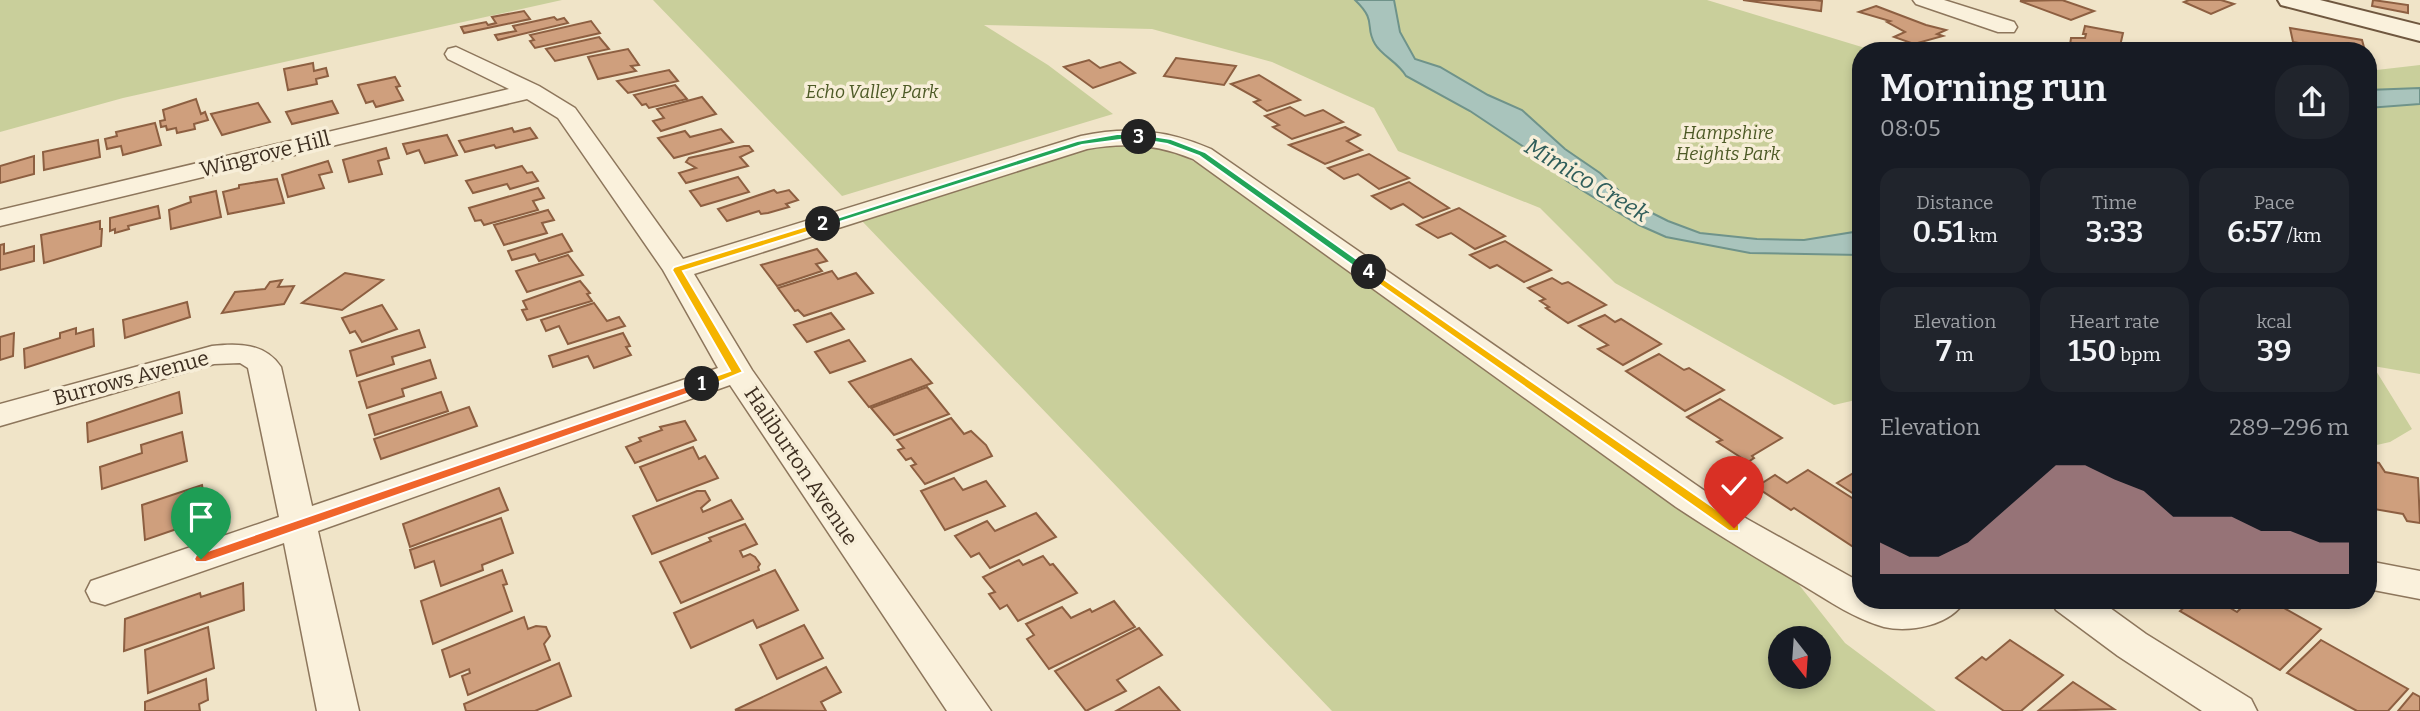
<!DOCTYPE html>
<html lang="en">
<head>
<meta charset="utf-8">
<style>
  body { margin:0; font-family:Bitter,serif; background:#20242c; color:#f1f3f6; height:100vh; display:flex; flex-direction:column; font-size:26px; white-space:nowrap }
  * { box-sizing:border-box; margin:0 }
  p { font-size:23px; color:#9ea1a6 }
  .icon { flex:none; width:38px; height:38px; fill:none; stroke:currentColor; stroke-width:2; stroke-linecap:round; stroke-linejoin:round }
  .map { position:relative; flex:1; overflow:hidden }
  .sheet { position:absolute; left:1852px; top:42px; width:525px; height:567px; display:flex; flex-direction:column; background:#171b24; border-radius:28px; box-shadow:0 4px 10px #0003 }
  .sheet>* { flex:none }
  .needle { width:46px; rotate:163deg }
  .controls { position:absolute; left:1768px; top:626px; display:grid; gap:14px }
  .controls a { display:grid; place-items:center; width:63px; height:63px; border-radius:50%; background:#171b24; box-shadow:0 4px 10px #0003; font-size:35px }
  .pin { position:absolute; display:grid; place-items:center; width:60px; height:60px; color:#fff; margin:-72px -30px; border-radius:50% 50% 50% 0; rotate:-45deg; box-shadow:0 0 7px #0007 }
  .pin .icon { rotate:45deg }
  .km { position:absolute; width:35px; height:35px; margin:-18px; border-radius:50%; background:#222; color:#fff; font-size:19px; line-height:35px; text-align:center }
  .round { display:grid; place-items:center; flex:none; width:74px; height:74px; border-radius:28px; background:#20242c }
  .head { display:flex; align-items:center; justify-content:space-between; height:119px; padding:0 28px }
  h1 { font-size:38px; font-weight:600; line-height:52px }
  .stats { display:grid; grid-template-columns:repeat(3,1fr); gap:10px; height:119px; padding:7px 28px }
  .stats div { display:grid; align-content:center; border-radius:18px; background:#20242c; text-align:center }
  .stats b { font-size:30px; font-weight:600 }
  .stats small { font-size:19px; font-weight:400 }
  .stats p { font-size:19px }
  .chart { height:196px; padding:14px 28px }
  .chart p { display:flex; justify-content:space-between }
  .chart svg { width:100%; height:126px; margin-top:7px; fill:#cc999b; opacity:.7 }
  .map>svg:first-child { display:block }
</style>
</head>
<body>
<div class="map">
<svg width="2420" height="711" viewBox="0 0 2420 711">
  <rect width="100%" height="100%" fill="#f0e4c8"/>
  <!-- green -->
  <g fill="#c9cf9b" fill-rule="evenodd">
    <polygon points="0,0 562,0 123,98 0,132"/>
    <polygon points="653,0 1707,0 1875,51 1860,51 1860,399 1834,405 1615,283 1540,208 1398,151 1374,108 1272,62 1152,29 984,25 1048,65 1113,114 842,196"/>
    <polygon points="2420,65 2420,374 2373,366 2412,429 2390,442 2368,447 2368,71"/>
    <path d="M1146 144 1176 152 1200 165 1687 514 1796 581 1845 643 1936 711H1332L862 221 1084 150 1102 145ZM1780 639H1818V677H1780Z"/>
  </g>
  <!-- water -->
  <g fill="#a9c4bc" stroke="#6f938a" stroke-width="2">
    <path d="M1355 0H1394L1400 32 1415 59 1440 67 1488 95 1522 110 1565 149 1600 173 1632 203 1668 221 1700 233 1757 239 1804 240 1860 231V255L1750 253 1666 237 1639 225 1567 181 1530 151 1470 111 1406 76C1398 62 1382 56 1375 44 1364 26 1378 22 1355 0Z"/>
    <polygon points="2420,88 2420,104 2368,108 2368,90"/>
  </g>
  <!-- building -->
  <g fill="#cf9f7d" stroke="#8d5f41" stroke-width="2">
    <polygon points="1743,0 1815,0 1822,1 1821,11"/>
    <polygon points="2062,0 2094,11 2071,20 2020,1"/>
    <polygon points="2189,0 2221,0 2234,4 2211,14 2184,2"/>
    <polygon points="2373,0 2408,5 2408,13 2372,6"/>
    <polygon points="1876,6 1926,25 1946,30 1937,34 1943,36 1914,44 1894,37 1905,32 1887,22 1890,21 1859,12"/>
    <polygon points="524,11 530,19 464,33 461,27 486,22 488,25 496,23 492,17"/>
    <polygon points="554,17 557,20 564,18 568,23 498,40 495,35 516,31 513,26"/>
    <polygon points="591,21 600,33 535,48 530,41 534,40 530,35"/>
    <polygon points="2085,26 2123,33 2120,46 2128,51 2074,51 2079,46 2070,45 2071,38 2085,38 2086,34 2083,34"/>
    <polygon points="2290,28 2362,40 2365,51 2345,51 2293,42"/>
    <polygon points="599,37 609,49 555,61 546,49"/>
    <polygon points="628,49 639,65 631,66 636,71 598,79 588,57"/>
    <polygon points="1176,58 1236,66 1224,85 1164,76"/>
    <polygon points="1089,60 1100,68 1120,62 1135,73 1093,88 1064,67"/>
    <polygon points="313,63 314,71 326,68 328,76 316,79 317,84 288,90 284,69"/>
    <polygon points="669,70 678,81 628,93 617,81"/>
    <polygon points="1259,75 1300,100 1267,111 1254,102 1260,100 1231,84"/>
    <polygon points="395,77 400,86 396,87 403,100 376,107 373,101 366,103 358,85"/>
    <polygon points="675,85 687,99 649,108 646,104 642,105 634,95"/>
    <polygon points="702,97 716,114 661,131 653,121 664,118 657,109"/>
    <polygon points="196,99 201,114 205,112 208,120 194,124 195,129 177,133 176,128 167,130 166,126 161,127 160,121 165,120 163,110"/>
    <polygon points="332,101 338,113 292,124 286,112"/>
    <polygon points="258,103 270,122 222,135 211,114"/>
    <polygon points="1290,107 1305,116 1323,110 1343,122 1292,139 1273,127 1279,125 1265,116"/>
    <polygon points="155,123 161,145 123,155 121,146 107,149 105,139 117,136 116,132"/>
    <polygon points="1345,127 1360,135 1347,141 1362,150 1325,164 1289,145"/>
    <polygon points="512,128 514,132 530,128 537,138 496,148 494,145 465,152 459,141"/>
    <polygon points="721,129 733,142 674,158 658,138 685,131 690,137"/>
    <polygon points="447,135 457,155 425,163 419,150 407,154 403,144"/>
    <polygon points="98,140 100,157 44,170 43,152"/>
    <polygon points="744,146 749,146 753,151 740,157 748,166 686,183 679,173 696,168 686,162 689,158"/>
    <polygon points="386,148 389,158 378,161 382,174 349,182 343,160"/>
    <polygon points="1369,154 1409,178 1379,189 1358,174 1344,179 1328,168"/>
    <polygon points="34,156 34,174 0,183 0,166"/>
    <polygon points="328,161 332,172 319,175 324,188 288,197 282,175"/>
    <polygon points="522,166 527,173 532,172 538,181 510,189 507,184 473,193 466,181"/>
    <polygon points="738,177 749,192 701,206 690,191"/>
    <polygon points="277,179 284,203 228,214 223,192 239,188 239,185"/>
    <polygon points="1409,182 1449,208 1423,218 1403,204 1391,209 1372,196"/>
    <polygon points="538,188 544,198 533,201 538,210 484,225 481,220 475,221 469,208"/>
    <polygon points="774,190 777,193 789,190 798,200 786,204 789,207 768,213 761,214 759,211 727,221 718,209"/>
    <polygon points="216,191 221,217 171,229 169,210 191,202 190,197"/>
    <polygon points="158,206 160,218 128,226 129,229 115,233 115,229 110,231 110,218"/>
    <polygon points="1459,208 1505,236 1475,249 1451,233 1438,238 1417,225"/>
    <polygon points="548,210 554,220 542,223 547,233 504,245 494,225"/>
    <polygon points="100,221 100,229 102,229 101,246 44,263 41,235"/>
    <polygon points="562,234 572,251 539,261 535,254 512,260 508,251"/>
    <polygon points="1505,241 1551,270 1524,282 1497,265 1490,268 1470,255"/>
    <polygon points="4,244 4,254 34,246 34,261 0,270 0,245"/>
    <polygon points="817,249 827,261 816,264 822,271 777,286 761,265"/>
    <polygon points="568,255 583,275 527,292 516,271"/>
    <polygon points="832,271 838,279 856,273 873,293 804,316 798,310 795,311 778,288"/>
    <polygon points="345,273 383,280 342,310 302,303"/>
    <polygon points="1552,278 1562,284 1568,282 1606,305 1568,323 1546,308 1549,307 1540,301 1545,299 1528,288"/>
    <polygon points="282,280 278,287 294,286 284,304 222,313 235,292 265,289 270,282"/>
    <polygon points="580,281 590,293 587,294 592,301 527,320 522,310 527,309 523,301"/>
    <polygon points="187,302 190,317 125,338 123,320"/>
    <polygon points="594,303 607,321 619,317 625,326 568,344 559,326 546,331 541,320"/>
    <polygon points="382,305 397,329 362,342 355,331 350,333 342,318"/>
    <polygon points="831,313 844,329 807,342 794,325"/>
    <polygon points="1605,315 1615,322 1621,319 1661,344 1623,365 1598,349 1608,345 1579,326"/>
    <polygon points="76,328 76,334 93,329 94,346 25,368 24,349 60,338 60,333"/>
    <polygon points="419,330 425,347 392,357 394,364 357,376 350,351"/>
    <polygon points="14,333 13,356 0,360 0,337"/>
    <polygon points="623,333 630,346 626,347 631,355 594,368 588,356 553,367 549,356"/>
    <polygon points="849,340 865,361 830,373 815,352"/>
    <polygon points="1659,354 1684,370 1689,368 1724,390 1685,411 1626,371"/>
    <polygon points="911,359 932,383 869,407 849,382"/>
    <polygon points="430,360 436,378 402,389 404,396 367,408 359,382"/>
    <polygon points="927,387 949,414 894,435 871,408"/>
    <polygon points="179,392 182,413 88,442 87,423"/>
    <polygon points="441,392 448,411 375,435 369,415"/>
    <polygon points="1720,399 1782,438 1752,456 1754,458 1748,462 1717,442 1722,440 1687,417"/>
    <polygon points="469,407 477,426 381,459 374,439"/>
    <polygon points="951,418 964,434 971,431 986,445 992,456 925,484 911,466 916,464 911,458 906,460 898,450 904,448 897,440"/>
    <polygon points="685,421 696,440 635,463 626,447 641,441 639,438 662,430 660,427"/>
    <polygon points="182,432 187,461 102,489 100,467 142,453 141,445"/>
    <polygon points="693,447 699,459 705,456 718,478 657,501 640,467"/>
    <polygon points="2368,461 2379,463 2385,472 2418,478 2420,523 2407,521 2403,514 2368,508"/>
    <polygon points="1860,469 1860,498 1837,483"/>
    <polygon points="1808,470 1860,503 1860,545 1855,548 1794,508 1791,510 1756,487 1775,475 1787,483"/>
    <polygon points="954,478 963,490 986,481 1005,506 945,530 921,491"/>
    <polygon points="202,485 206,510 196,514 197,522 145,540 142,505"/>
    <polygon points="499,488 508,510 410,547 403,524"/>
    <polygon points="697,491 705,491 710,500 701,508 703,512 731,500 743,519 652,554 633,516"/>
    <polygon points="1036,513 1056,537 990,568 979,553 971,557 955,536 987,521 995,531"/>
    <polygon points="501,518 513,553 482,565 483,570 441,586 434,561 415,568 410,550"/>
    <polygon points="745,524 757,544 740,551 743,557 750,554 755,557 760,564 758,567 759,570 681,603 660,562 711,541 709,538"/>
    <polygon points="1043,556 1050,565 1053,564 1077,593 1018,621 1007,605 1000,609 989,594 995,592 983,577 1019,560 1023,565"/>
    <polygon points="502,570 507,584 503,585 512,611 433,644 421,601"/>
    <polygon points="775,570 798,610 757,628 753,620 691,648 674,613"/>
    <polygon points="243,583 244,610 124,651 125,619 200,593 201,597"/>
    <polygon points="2193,600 2217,600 2237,612 2249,600 2264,604 2270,600 2321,629 2280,670 2180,611"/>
    <polygon points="1114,601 1135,627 1049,669 1027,639 1034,635 1026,624 1062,607 1071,618 1090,609 1092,612"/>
    <polygon points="524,617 528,629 536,626 546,627 550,636 544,644 550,660 468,695 462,676 470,673 469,669 450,677 442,650"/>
    <polygon points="804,625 823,658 777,679 760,645"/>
    <polygon points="208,627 214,668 148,693 145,650"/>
    <polygon points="1139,628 1162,655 1117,680 1126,691 1086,711 1055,671"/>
    <polygon points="2010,640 2063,675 2021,711 2004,711 1956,678 1982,657 1986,660"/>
    <polygon points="2321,640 2408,689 2388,711 2357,711 2287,673"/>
    <polygon points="559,663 571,696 535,711 466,711 464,704"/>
    <polygon points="826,667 841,692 821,702 826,711 735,710"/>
    <polygon points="206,679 208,700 199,704 200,711 145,711 145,702"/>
    <polygon points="2073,682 2114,709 2038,711"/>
    <polygon points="1159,687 1180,711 1116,711"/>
    <polygon points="2413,693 2420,697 2420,711 2398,711"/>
  </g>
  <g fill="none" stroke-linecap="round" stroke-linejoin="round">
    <defs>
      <g id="street">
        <polygon points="1913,0 1944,0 2014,22 2017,27 2014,32 1998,32 1916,4"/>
        <path d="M456 47 539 86 575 108 683 259 1081 136C1127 126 1168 130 1211 149L1702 489 1747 519 1860 582V600H1965C1952 625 1910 633 1884 627 1855 619 1829 601 1804 586 1760 560 1718 535 1676 507L1193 159C1158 144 1124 142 1087 149L694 274 752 370 991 711H947L730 385 318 531 359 711H317L284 543 105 605 91 601 86 591 91 581 279 517 248 368 240 363 214 364 0 426V404L212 346C238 343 265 343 281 367L312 506 718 368 663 270 558 118 527 99 0 226V210L509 89 448 59 445 54 448 49Z"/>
        <polygon points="2368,561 2420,571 2420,599 2368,589"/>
        <polygon points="2051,600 2099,600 2146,634 2251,699 2257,711 2202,711 2118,656 2056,610"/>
      </g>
      <polygon id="secondary" points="2278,0 2320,0 2420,25 2420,41 2281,5"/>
    </defs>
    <!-- street casing -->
    <use href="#street" stroke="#8d765c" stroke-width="3"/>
    <!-- secondary casing -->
    <use href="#secondary" stroke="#6f573f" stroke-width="4"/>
    <!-- street -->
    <use href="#street" fill="#faf1dc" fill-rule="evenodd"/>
    <!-- secondary -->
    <use href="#secondary" fill="#faf1dc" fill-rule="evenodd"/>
  </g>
  <!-- split-1 -->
  <polygon fill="#f0652b" stroke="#fff" stroke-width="2" points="702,381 707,382 707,387 206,562 196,562 194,559 196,555"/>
  <!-- split-2 -->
  <polygon fill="#f5b400" stroke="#fff" stroke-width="2" points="823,221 828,224 827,226 683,271 743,372 707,387 698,387 698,382 730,371 672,270 674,267"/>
  <!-- split-3 -->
  <polygon fill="#22a559" stroke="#fff" stroke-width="2" points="1117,134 1139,134 1143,137 1082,145 827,226 818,224 1077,141"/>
  <!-- split-4 -->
  <polygon fill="#22a559" stroke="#fff" stroke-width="2" points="1139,134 1171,139 1205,152 1375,272 1366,275 1199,156 1167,144 1136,139 1134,137"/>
  <!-- split-5 -->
  <polygon fill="#f5b400" stroke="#fff" stroke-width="2" points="1369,269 1739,525 1739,531 1729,531 1366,275 1366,270"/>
  <g text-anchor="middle" stroke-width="7" stroke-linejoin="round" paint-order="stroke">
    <!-- far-park labels -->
    <g font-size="18" font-style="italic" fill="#4d5a26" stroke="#f7eed8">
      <text x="872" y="98">Echo Valley Park</text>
      <text x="1728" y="139">Hampshire<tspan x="1728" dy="21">Heights Park</tspan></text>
    </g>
    <!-- street labels -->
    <g font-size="21" fill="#3d2e20" stroke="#f7eed8">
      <text transform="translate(265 154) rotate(-14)" y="7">Wingrove Hill</text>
      <text transform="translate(131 378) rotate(-15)" y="7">Burrows Avenue</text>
      <text transform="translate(801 466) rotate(56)" y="7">Haliburton Avenue</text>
    </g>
    <!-- water labels -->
    <g font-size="23" font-style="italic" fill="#2f5d5a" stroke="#f7eed8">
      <text transform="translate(1587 180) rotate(31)" y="8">Mimico Creek</text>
    </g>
  </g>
</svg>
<div class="controls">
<a><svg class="needle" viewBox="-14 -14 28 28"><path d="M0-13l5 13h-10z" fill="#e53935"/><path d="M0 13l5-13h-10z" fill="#9ea1a6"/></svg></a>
</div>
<div class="pin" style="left:201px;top:559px;background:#1e9e55"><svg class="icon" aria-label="arrive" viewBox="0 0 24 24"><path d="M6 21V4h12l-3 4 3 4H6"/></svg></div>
<div class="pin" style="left:1734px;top:528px;background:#d93025"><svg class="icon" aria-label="check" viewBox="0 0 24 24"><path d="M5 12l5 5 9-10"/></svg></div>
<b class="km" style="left:702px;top:384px">1</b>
<b class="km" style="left:823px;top:224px">2</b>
<b class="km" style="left:1139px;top:137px">3</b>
<b class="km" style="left:1369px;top:272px">4</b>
<section class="sheet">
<div class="head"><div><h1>Morning run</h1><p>08:05</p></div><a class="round"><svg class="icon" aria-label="share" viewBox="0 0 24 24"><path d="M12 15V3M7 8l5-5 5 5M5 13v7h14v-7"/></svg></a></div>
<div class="stats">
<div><p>Distance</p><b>0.51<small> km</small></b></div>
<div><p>Time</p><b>3:33</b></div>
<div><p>Pace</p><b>6:57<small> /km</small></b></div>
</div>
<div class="stats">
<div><p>Elevation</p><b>7<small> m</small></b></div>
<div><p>Heart rate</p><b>150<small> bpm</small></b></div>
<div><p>kcal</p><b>39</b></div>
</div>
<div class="chart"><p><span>Elevation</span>289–296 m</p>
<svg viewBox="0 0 160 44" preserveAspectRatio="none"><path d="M0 44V33L10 38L20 38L30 33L40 24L50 15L60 6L70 6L80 11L90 15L100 24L110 24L120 24L130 29L140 29L150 33L160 33V44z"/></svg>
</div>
</section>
</div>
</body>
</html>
